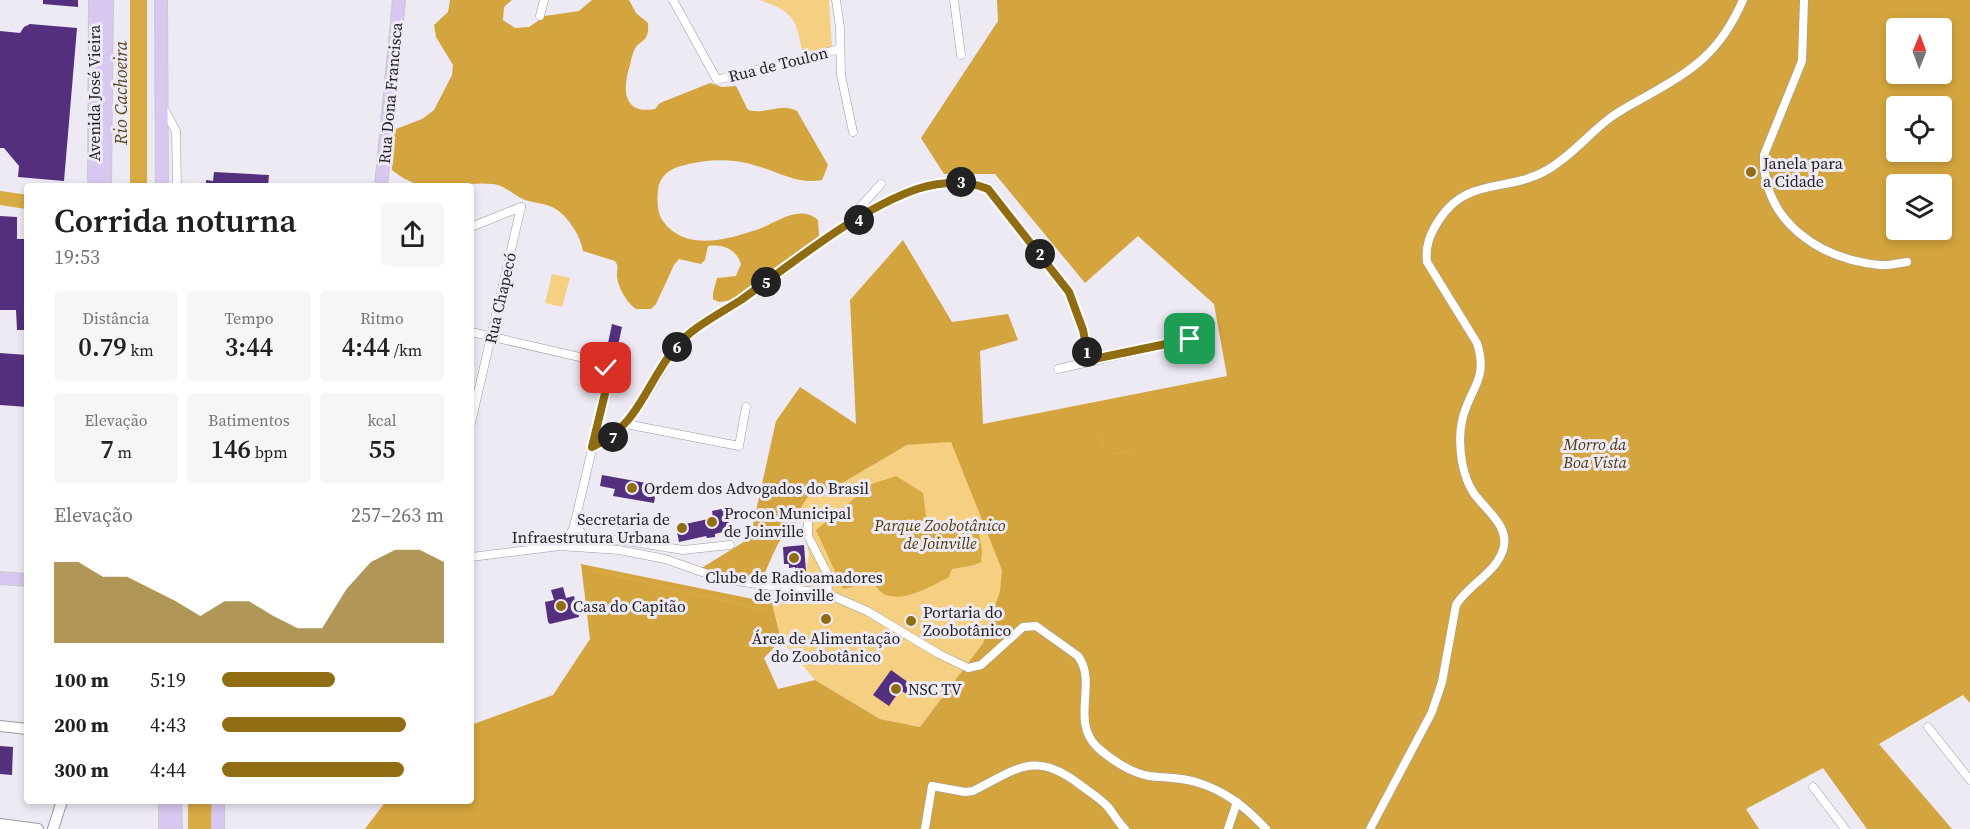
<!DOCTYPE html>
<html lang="pt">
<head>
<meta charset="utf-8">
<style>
  body { margin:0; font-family:"Source Serif 4",serif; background:#f6f6f6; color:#202124; height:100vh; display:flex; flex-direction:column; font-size:22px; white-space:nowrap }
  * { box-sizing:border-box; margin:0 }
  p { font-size:20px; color:#757577 }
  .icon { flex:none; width:33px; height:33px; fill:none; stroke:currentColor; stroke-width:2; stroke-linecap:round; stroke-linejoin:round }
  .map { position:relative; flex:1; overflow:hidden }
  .side { position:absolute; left:24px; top:183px; width:450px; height:621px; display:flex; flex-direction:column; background:#fff; border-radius:6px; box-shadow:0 3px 9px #0003 }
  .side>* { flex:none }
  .needle { width:39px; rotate:1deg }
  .buttons { position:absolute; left:1886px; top:18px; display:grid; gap:12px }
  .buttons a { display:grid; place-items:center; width:66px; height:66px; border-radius:6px; background:#fff; box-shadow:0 3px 9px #0003; font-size:30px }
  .pin { position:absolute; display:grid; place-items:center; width:51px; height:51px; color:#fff; margin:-26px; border-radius:12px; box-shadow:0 3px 9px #0006 }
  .km { position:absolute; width:30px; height:30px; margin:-15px; border-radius:50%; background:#222; color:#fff; font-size:16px; line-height:30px; text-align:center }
  .round { display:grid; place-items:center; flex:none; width:63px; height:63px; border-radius:6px; background:#f6f6f6 }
  .head { display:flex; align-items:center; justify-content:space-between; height:102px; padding:0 30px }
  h1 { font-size:33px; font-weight:600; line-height:45px }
  .metrics { display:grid; grid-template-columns:repeat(3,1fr); gap:9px; height:102px; padding:6px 30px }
  .metrics div { display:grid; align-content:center; border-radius:6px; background:#f6f6f6; text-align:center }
  .metrics b { font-size:26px; font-weight:600 }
  .metrics small { font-size:16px; font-weight:400 }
  .metrics p { font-size:16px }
  .chart { height:168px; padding:12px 30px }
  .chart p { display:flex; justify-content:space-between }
  .chart svg { width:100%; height:108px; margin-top:6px; fill:#906c12; opacity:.7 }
  ul { padding:0 30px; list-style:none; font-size:20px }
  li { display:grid; grid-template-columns:96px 72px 1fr; align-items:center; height:45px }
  li i { height:15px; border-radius:8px; background:#906c12 }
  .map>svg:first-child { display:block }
</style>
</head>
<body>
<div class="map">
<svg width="1970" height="829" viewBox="0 0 1970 829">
  <rect width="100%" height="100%" fill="#eeeaf4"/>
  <!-- green -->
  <g fill="#f6d082">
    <path d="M759 0H829L832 49 803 57C797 22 796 11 759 0Z"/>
    <polygon points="552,274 570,278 562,307 545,303"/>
    <polygon points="1115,430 990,623 983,643 920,727 880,719 815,680 781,640 772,603 805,578 809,554 800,509 807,498 844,482 907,445"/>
  </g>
  <!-- forest -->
  <g fill="#d4a53e" fill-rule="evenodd">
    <path d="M450 0H512L504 7 503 20 515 28 529 27 545 16 579 11 592 0H629L636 13 648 23C648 27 649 32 646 37 644 41 639 43 636 47 633 51 631 60 630 65 622 89 623 115 655 109L660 103 710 83 722 87 736 86 748 110C766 115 781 102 797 111L828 165 822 180C799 185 779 172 757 166 731 158 707 159 681 166 669 169 659 177 658 190 657 200 657 213 663 221 686 253 729 239 759 229 778 222 799 204 818 220L819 235 816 241 764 275 733 300 719 302 713 299V293L717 278 736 276 741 264C736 249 723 244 708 246L705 260 701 264 679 259 674 265 656 304 651 309H636C627 303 617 286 617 275 617 268 619 267 615 261L583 251C581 236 566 213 552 207 544 203 534 203 525 200 513 195 506 186 493 184 454 180 427 199 392 170 391 157 391 141 396 129L422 119 434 110 452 75 453 65 436 37 434 25 448 12Z"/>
    <path d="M997 0H1970V703L1963 695 1879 744 1952 829H1867L1823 768 1746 809 1759 829H365L386 801H471V725L553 695 590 639 581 564 772 603 781 640 764 658 778 689 815 680 880 719 920 727 983 643 1000 591 1002 570 951 442 907 445 844 482 807 498 800 509V520C778 534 773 557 762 579L725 576 700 569 750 538 776 421 800 387 856 424 850 300 903 240 952 322 1008 314 1018 340 980 351 983 424 1227 376 1214 304 1138 236 1085 283 995 174H944L921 138 998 21ZM1896 28H1941V74H1896ZM1896 106H1941V152H1896ZM1896 184H1941V230H1896Z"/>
  </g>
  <!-- water -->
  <g fill="#d8aa43">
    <rect x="130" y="0" width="17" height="186"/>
    <path d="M896 476 923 493 927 522 944 528 962 525 963 522 971 526 977 522 982 551 981 562 974 565 952 569 949 577C931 586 906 602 886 595 880 593 876 586 872 582L843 589 816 530 872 484Z"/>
    <rect x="188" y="801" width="23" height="28"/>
  </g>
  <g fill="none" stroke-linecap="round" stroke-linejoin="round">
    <!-- stream -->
    <g stroke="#d8aa43" stroke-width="2">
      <polyline points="1101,437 1103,447"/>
      <polyline points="1115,453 1129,452"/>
      <polyline points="593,570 764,610"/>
    </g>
    <!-- river -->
    <polyline stroke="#d8aa43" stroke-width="14" points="0,198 27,202"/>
  </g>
  <!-- building -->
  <g fill="#542f7e">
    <polygon points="43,0 78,0 78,7 43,4"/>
    <polygon points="30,24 77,28 64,181 18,177 19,166 4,148 0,148 0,31 20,33 24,27"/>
    <polygon points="214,172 269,175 268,186 206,186 206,180 213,181"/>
    <polygon points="0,216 17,217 17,239 27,239 27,330 17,330 16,310 0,310"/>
    <polygon points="612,324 622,327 617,350 607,348"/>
    <polygon points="0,353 27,355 27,407 0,405"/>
    <polygon points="602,475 657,485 654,503 613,496 615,489 600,486"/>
    <polygon points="726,508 731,530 715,534 715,537 707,538 706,536 679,542 676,526 713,518 712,511"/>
    <polygon points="804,545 806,571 795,573 795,567 789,568 789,564 784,564 783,547"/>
    <polygon points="563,587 566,598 574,596 579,617 550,624 548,622 545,602 554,600 551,590"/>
    <polygon points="891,670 916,688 910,696 900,690 889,706 873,695"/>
    <polygon points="0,746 13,747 12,775 0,774"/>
  </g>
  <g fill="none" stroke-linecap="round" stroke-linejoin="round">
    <defs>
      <g id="street">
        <polyline points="673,0 717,80 840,49"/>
        <polyline points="836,0 840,27 841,75 853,132"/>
        <polyline points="954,0 961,55"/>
        <path d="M1804 0 1802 61 1764 155C1762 221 1819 259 1880 265 1888 266 1899 263 1907 262"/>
        <polyline points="540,16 544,0"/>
        <polyline points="163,107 176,131 177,186"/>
        <polyline points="844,225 881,184"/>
        <polyline points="471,227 521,207"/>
        <polyline points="471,332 597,361 606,367 609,377 574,526 570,535 560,546"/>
        <polyline points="1058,369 1189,339"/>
        <polyline points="471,423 521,207"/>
        <polyline points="626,424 739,446 746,407"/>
        <path d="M592 447C624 433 641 405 659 375 665 365 670 353 679 345 704 320 739 301 768 281 813 249 944 144 996 197L1069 292 1083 330 1089 360"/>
        <polyline points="808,523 808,536 827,573 828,594"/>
        <polyline points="574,526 588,538 621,540 683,550 730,545"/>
        <path d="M471 557 560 546 619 550 665 559 722 579 828 594 867 611 939 654 968 668 981 665 1023 627 1036 626 1078 656C1098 683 1070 720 1097 747 1110 759 1131 773 1149 776 1165 778 1183 777 1199 783 1225 791 1247 808 1266 829"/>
        <polyline points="1928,727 1970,780"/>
        <polyline points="1813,787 1845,829"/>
        <path d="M925 829 932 786 965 792 973 791C1017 769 1035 750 1079 784 1088 791 1100 798 1108 807 1114 814 1118 823 1125 829"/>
        <polyline points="1228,829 1237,802"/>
        <path d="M1370 829 1432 712 1442 682 1456 605C1469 584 1495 574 1503 550 1511 526 1484 509 1473 492 1467 483 1464 472 1462 462 1460 449 1459 434 1462 421 1469 388 1489 381 1477 343L1427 262C1425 246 1430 234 1439 220 1467 176 1508 193 1547 170 1570 157 1586 137 1606 121 1618 111 1632 104 1645 97 1693 70 1720 53 1743 0"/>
      </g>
      <g id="secondary">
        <polyline points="0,726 27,729"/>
        <polyline points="0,824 38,829"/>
        <polyline points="53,829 62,801"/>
      </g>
      <g id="primary">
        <polyline points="161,0 162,186"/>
        <polyline points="94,186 95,0"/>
        <polyline points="105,186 107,0"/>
        <polyline points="381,186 399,0"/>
        <polyline points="0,578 27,580"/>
        <polyline points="165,801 165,829"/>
        <polyline points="175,801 176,829"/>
        <polyline points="218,801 218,829"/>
      </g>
    </defs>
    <!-- street casing -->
    <use href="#street" stroke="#9c99a2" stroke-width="9"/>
    <!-- secondary casing -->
    <use href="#secondary" stroke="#9c99a2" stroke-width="12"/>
    <!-- primary casing -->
    <use href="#primary" stroke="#c9c9ca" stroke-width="14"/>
    <!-- street -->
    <use href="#street" stroke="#fff" stroke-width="8"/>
    <!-- secondary -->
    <use href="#secondary" stroke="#fff" stroke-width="10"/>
    <!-- primary -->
    <use href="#primary" stroke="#d8c7f1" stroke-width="12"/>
  </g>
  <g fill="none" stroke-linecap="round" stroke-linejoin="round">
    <defs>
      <path id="route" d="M606 368 609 377 592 447C639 426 645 385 675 348 691 328 719 314 741 300 793 263 857 210 917 189 940 182 966 180 988 189L1069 292 1083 330 1089 360 1190 339"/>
    </defs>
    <!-- route casing -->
    <use href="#route" stroke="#fff" stroke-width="12"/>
    <!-- route -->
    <use href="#route" stroke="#906c12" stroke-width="8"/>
  </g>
  <!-- markers -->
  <g fill="#906c12" stroke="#eeeaf4" stroke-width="2">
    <circle cx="1751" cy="172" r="6"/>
    <circle cx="632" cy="488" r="6"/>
    <circle cx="712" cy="522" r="6"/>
    <circle cx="682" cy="528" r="6"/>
    <circle cx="794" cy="558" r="6"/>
    <circle cx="561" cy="606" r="6"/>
    <circle cx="826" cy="619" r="6"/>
    <circle cx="911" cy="621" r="6"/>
    <circle cx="896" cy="689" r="6"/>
  </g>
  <g text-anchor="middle" stroke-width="6" stroke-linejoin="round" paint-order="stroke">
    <!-- street labels -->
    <g font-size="16" fill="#201f22" stroke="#eeeaf4">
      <text transform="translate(778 64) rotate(-14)" y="6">Rua de Toulon</text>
      <text transform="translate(94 93) rotate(-90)" y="6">Avenida José Vieira</text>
      <text transform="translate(390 93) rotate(-85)" y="6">Rua Dona Francisca</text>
      <text transform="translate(500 298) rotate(-77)" y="6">Rua Chapecó</text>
    </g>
    <!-- poi labels -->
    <g font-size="16" fill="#201f22" stroke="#eeeaf4" text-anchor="start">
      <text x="1763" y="169">Janela para<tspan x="1763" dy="18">a Cidade</tspan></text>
      <text x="644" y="494">Ordem dos Advogados do Brasil</text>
      <text x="724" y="519">Procon Municipal<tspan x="724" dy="18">de Joinville</tspan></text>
      <text x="670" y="525" text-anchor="end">Secretaria de<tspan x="670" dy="18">Infraestrutura Urbana</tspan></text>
      <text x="794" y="583" text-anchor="middle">Clube de Radioamadores<tspan x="794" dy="18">de Joinville</tspan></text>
      <text x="573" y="612">Casa do Capitão</text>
      <text x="923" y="618">Portaria do<tspan x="923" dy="18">Zoobotânico</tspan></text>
      <text x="826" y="644" text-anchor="middle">Área de Alimentação<tspan x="826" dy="18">do Zoobotânico</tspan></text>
      <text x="908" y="695">NSC TV</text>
    </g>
    <!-- park labels -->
    <g font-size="16" font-style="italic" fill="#4c390e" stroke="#eeeaf4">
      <text x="1595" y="450">Morro da<tspan x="1595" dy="18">Boa Vista</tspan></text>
      <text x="940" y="531">Parque Zoobotânico<tspan x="940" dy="18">de Joinville</tspan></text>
    </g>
    <!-- water labels -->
    <g font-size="18" font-style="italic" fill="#5a461d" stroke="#eeeaf4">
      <text transform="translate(121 93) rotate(-90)" y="6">Rio Cachoeira</text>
    </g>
  </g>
</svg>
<div class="buttons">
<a><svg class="needle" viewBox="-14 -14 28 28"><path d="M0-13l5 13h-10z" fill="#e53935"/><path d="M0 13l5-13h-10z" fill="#757577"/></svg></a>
<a><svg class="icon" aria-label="locate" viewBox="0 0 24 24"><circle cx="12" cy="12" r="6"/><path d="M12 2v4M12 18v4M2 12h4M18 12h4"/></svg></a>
<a><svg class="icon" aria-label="layers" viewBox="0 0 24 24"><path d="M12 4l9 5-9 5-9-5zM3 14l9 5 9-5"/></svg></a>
</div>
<div class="pin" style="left:1190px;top:339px;background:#1e9e55"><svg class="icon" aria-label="arrive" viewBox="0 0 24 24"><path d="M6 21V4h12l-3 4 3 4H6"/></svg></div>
<div class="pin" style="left:606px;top:368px;background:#d93025"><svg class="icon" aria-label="check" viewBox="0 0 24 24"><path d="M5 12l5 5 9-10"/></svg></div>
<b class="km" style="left:1087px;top:352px">1</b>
<b class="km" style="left:1040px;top:254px">2</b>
<b class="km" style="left:961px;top:182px">3</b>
<b class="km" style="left:859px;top:220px">4</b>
<b class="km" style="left:766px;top:282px">5</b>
<b class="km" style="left:677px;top:347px">6</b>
<b class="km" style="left:613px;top:437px">7</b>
<section class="side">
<div class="head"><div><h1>Corrida noturna</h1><p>19:53</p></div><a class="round"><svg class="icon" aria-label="share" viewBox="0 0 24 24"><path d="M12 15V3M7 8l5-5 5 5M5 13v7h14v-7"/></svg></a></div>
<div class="metrics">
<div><p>Distância</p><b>0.79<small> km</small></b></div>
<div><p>Tempo</p><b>3:44</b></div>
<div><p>Ritmo</p><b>4:44<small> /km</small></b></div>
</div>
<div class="metrics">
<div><p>Elevação</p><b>7<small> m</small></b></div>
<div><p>Batimentos</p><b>146<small> bpm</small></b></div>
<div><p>kcal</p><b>55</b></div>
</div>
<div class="chart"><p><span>Elevação</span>257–263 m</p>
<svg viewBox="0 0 160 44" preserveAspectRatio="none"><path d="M0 44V11L10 11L20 17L30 17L40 22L50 27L60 33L70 27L80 27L90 33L100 38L110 38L120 22L130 11L140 6L150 6L160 11V44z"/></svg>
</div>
<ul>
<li><b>100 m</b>5:19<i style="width:51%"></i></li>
<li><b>200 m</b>4:43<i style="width:83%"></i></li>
<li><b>300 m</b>4:44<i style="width:82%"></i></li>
</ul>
</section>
</div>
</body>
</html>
